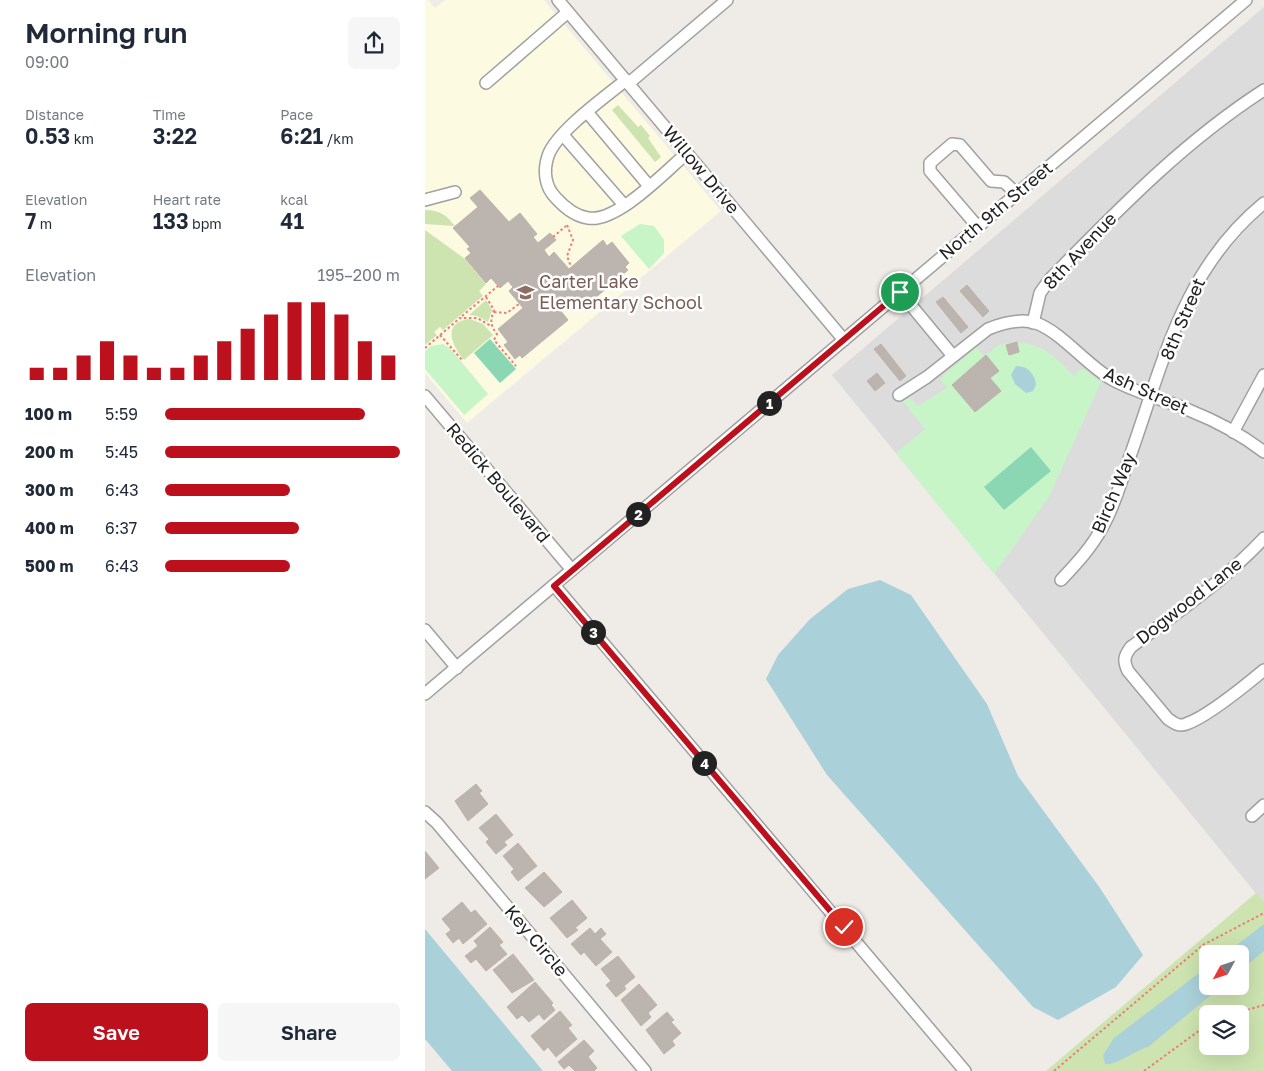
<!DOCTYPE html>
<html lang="en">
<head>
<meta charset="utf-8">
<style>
  body { margin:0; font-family:"Golos Text",sans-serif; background:#f6f6f7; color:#1f2937; height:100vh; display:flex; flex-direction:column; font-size:19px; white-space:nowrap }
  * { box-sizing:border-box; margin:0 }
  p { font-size:16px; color:#747a83 }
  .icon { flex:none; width:28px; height:28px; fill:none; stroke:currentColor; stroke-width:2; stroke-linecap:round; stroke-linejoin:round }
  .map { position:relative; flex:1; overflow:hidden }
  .drawer { display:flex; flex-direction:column; background:#fff; width:425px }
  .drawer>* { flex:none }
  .needle { width:32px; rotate:230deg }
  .fabs { position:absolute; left:774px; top:945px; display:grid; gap:10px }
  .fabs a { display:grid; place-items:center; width:50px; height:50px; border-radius:8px; background:#fff; box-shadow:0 5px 20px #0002; font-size:25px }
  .pin { position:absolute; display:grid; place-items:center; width:42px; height:42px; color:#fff; margin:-21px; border:2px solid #fff; border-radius:50%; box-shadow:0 1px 5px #0007 }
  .km { position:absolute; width:25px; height:25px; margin:-12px; border-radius:50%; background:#222; color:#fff; font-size:14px; line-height:25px; text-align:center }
  .round { display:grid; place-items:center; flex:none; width:52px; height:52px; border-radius:8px; background:#f6f6f7 }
  .summary { display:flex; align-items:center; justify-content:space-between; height:85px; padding:0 25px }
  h1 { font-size:28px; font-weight:600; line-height:38px }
  .metrics { display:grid; grid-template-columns:repeat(3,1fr); gap:8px; height:85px; padding:5px 25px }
  .metrics div { display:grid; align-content:center }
  .metrics b { font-size:21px; font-weight:600 }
  .metrics small { font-size:14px; font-weight:400 }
  .metrics p { font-size:14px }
  .chart { height:140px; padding:10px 25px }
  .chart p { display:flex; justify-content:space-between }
  .chart svg { width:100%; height:90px; margin-top:5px; stroke:#bc111d; stroke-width:6 }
  .cta { display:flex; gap:10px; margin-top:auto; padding:10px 25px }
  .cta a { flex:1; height:58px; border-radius:8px; background:#bc111d; color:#fff; font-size:20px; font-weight:600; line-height:58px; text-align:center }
  .cta a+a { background:#f6f6f7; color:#1f2937 }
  ul { padding:0 25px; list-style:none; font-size:16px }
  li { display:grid; grid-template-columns:80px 60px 1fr; align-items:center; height:38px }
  li i { height:12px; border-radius:6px; background:#bc111d }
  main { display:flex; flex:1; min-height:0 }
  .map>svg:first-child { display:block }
</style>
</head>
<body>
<main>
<section class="drawer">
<div class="summary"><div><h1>Morning run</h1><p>09:00</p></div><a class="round"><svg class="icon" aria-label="share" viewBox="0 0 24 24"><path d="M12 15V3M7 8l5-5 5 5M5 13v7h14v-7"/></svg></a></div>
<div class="metrics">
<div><p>Distance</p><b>0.53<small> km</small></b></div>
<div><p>Time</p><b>3:22</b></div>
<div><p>Pace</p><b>6:21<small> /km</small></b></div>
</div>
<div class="metrics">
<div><p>Elevation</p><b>7<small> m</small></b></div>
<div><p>Heart rate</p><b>133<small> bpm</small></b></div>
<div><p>kcal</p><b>41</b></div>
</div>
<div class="chart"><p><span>Elevation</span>195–200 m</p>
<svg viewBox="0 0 160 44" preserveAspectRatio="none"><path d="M5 44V38M15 44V38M25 44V32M35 44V25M45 44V32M55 44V38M65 44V38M75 44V32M85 44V25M95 44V19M105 44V12M115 44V6M125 44V6M135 44V12M145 44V25M155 44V32"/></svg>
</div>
<ul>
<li><b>100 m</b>5:59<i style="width:85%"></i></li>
<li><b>200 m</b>5:45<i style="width:100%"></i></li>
<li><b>300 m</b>6:43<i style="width:53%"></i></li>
<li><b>400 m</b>6:37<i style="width:57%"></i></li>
<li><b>500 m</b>6:43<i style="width:53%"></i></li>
</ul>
<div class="cta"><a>Save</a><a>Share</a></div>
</section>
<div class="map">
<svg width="839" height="1071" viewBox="0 0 839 1071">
  <rect width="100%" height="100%" fill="#efebe6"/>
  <!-- residential -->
  <polygon fill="#dddcdc" points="839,7 839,902 838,902 407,375"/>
  <!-- education -->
  <polygon fill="#fcfae1" points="0,0 3,0 10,8 20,0 119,0 296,211 42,423 0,373"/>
  <!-- grass -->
  <g fill="#cde4b0" fill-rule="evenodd">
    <polygon points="193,105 213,127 216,125 225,136 223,138 236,157 230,162 187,110"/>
    <path d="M0 210C15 210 21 215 30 226L0 224Z"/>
    <polygon points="0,230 40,259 61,284 54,291 58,296 18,330 15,327 9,332 12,335 0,345"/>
    <polygon points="61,300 67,310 63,322 52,316 44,315"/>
    <path d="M45 319 58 324 68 335 39 360C27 346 16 322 45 319Z"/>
    <path d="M831 893 839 902V1071H621ZM782 954H815V986H782ZM782 1014H815V1046H782Z"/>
  </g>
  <!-- park -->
  <g fill="#c7f5c7">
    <polygon points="215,224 229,226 239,240 239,253 224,269 196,236"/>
    <path d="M589 342C618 344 630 356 649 376L657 368 676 382 624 497 569 574 471 453 500 429 478 401 486 398 492 407 522 388 515 379 551 347 559 356 574 345Z"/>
    <polygon points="18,344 25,348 63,394 39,415 0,369 0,351 6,346"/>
  </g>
  <!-- pitch -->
  <g fill="#8bd7b4">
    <polygon points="65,339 91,369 75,383 49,353"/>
    <polygon points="606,447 626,471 579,510 559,487"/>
  </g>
  <!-- water -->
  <g fill="#aad1d9">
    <path d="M591 366C602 365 610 374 611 385L608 391 601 393 590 384 586 375Z"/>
    <polygon points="455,580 486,595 562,704 593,776 675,888 718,955 691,987 633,1020 608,1007 402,775 341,679 353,655 385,619 423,589"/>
    <polygon points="839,924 839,951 815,971 815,954 800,954"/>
    <polygon points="0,929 118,1071 27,1071 0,1039"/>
    <path d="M782 967V986H797L723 1047C711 1050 690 1066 680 1064L678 1055 689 1038Z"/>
  </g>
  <!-- building -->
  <g fill="#bcb4af" stroke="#bfb2a9">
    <polygon points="55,190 84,222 95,213 112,234 108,237 113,243 125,233 131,240 119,250 124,257 129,252 144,269 178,240 182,246 187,242 204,263 200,267 203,270 156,310 147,300 135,310 143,320 97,358 95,355 90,359 79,345 83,342 73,329 98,308 84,291 88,287 83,281 75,288 66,278 61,283 40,258 46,253 42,249 45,247 28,228 53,207 45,198"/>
    <polygon points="542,285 564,311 558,317 535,291"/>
    <polygon points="518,297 543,327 536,333 511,302"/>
    <polygon points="592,342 594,352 584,355 581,345"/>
    <polygon points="456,344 481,376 475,381 449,349"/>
    <polygon points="561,355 574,371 565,378 576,391 550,412 527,385"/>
    <polygon points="452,373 460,383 450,391 442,381"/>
    <polygon points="51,784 57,791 54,793 63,804 43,821 30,801"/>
    <polygon points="71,814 88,835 79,842 82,845 71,854 61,842 64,839 54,828"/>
    <polygon points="93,843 112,866 93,881 86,872 89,869 78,856"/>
    <polygon points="0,851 14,868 0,879"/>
    <polygon points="119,872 137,892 119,907 100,888"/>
    <polygon points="147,900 162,918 150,928 153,930 142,938 125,918"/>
    <polygon points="37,902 46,913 50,910 62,924 38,944 34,938 28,943 21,934 26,930 17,919"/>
    <polygon points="65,927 78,942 74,945 82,954 61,971 51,959 46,963 40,956 53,946 49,941"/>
    <polygon points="165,928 170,934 176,928 181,934 175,939 187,952 171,966 159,952 156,955 146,944"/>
    <polygon points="88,954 109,980 87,993 68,970"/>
    <polygon points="193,956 210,977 199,986 201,989 191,997 181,985 186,981 176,969"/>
    <polygon points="110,982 128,1003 126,1005 130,1010 119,1020 114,1014 104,1022 97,1015 92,1019 82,1007"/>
    <polygon points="214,984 232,1005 223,1013 226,1017 216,1026 196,1000"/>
    <polygon points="135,1011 147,1025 143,1028 152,1039 131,1057 123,1047 119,1051 106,1036"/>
    <polygon points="242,1012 249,1020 246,1022 256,1033 247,1041 250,1045 239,1054 221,1030"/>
    <polygon points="159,1040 169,1051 163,1057 172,1068 169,1071 150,1071 144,1065 139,1069 133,1062"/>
  </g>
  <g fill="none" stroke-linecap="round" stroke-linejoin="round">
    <defs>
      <g id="minor">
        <polyline points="133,0 419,340"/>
        <path d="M201 80C180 97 131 132 123 156 118 171 120 187 131 198 140 208 150 216 163 218 192 223 241 171 262 153"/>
        <polyline points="61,83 143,12"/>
        <polyline points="204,83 302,0"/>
        <polyline points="162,112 224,186"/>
        <polyline points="138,135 199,205"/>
        <polyline points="0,200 30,192"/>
        <polyline points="553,227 505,171 505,163 527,144 535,145 566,181 579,182 592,194"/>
        <polyline points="475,292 528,356"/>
        <path d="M608 323 615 293 625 279C693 210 757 143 839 90"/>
        <path d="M474 395 502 377 563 329C578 323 595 318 611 323 638 333 661 365 688 380 712 393 740 400 766 411 791 421 817 435 839 452"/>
        <polyline points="0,396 147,570"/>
        <polyline points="808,432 839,375"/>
        <path d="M839 538C800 580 752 613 706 647 699 656 698 661 703 671L743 719C749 723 754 727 761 724 782 717 821 685 839 670"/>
        <path d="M636 580C652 563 667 547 678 526 690 505 696 481 704 459 738 364 757 270 839 203"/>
        <polyline points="129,585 540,1071"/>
        <polyline points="0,630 32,668"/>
        <polyline points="0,694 821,0"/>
        <polyline points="0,812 12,823 220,1071"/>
        <polyline points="827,816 839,805"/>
      </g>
    </defs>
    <!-- minor casing -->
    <use href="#minor" stroke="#a0a0a0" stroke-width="14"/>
    <!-- path -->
    <g stroke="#ee7c78" stroke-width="2" stroke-dasharray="2.5 2.5" stroke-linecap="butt">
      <polyline points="142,225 148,240 142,256 146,267"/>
      <polyline points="128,237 141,226"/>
      <path d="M61 297 69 310C65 321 65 325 72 334L69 340 91 366"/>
      <polyline points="69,312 82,313 94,304"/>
      <polyline points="37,316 73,286"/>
      <polyline points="15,335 38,361"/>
      <polyline points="0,348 35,318 52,318 66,326"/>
      <polyline points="808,1014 839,1005"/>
      <polyline points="629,1071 778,945 839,913"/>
      <polyline points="719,1071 782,1025"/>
    </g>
    <!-- minor -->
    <use href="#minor" stroke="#fff" stroke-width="11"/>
  </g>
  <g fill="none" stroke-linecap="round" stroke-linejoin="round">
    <defs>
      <polyline id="route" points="419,927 129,586 475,292"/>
    </defs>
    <!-- route casing -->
    <use href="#route" stroke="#fff" stroke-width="10"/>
    <!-- route -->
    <use href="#route" stroke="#bc111d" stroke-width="6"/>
  </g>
  <!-- icons -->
  <defs>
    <symbol id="school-bare" viewBox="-9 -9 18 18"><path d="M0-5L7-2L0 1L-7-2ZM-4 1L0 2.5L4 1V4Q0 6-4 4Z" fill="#8d6e63" stroke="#fff" stroke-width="2.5" paint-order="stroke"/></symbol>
  </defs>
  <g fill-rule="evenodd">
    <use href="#school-bare" x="88" y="280" width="25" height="25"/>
  </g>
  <g text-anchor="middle" stroke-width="5" stroke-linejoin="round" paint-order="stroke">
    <!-- street labels -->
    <g font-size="18" fill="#1f1f1f" stroke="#fff">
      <text transform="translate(276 170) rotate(50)" y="6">Willow Drive</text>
      <text transform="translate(571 211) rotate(-40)" y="6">North 9th Street</text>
      <text transform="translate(655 251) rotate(-47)" y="6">8th Avenue</text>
      <text transform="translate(758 319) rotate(-67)" y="6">8th Street</text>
      <text transform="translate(721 391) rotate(24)" y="6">Ash Street</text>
      <text transform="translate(73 483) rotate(50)" y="6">Redick Boulevard</text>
      <text transform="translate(689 493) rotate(-67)" y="6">Birch Way</text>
      <text transform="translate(764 601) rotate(-38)" y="6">Dogwood Lane</text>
      <text transform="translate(111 941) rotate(50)" y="6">Key Circle</text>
    </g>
    <!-- education labels -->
    <g font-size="18" fill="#785e54" stroke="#fff" text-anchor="start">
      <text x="114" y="288">Carter Lake<tspan x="114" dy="21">Elementary School</tspan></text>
    </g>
  </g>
</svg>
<div class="fabs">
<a><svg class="needle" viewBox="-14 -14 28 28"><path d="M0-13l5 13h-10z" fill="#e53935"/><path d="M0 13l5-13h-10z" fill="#747a83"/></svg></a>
<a><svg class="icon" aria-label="layers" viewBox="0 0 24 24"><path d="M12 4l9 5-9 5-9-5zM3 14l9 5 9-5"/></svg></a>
</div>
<div class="pin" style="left:475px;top:292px;background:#1e9e55"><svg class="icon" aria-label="arrive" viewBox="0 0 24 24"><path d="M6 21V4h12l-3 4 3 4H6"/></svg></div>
<div class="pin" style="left:419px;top:927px;background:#d93025"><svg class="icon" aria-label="check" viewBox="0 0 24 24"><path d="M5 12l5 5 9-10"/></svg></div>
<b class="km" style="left:344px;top:403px">1</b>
<b class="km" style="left:213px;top:514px">2</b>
<b class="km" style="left:168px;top:632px">3</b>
<b class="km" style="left:279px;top:763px">4</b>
</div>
</main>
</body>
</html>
